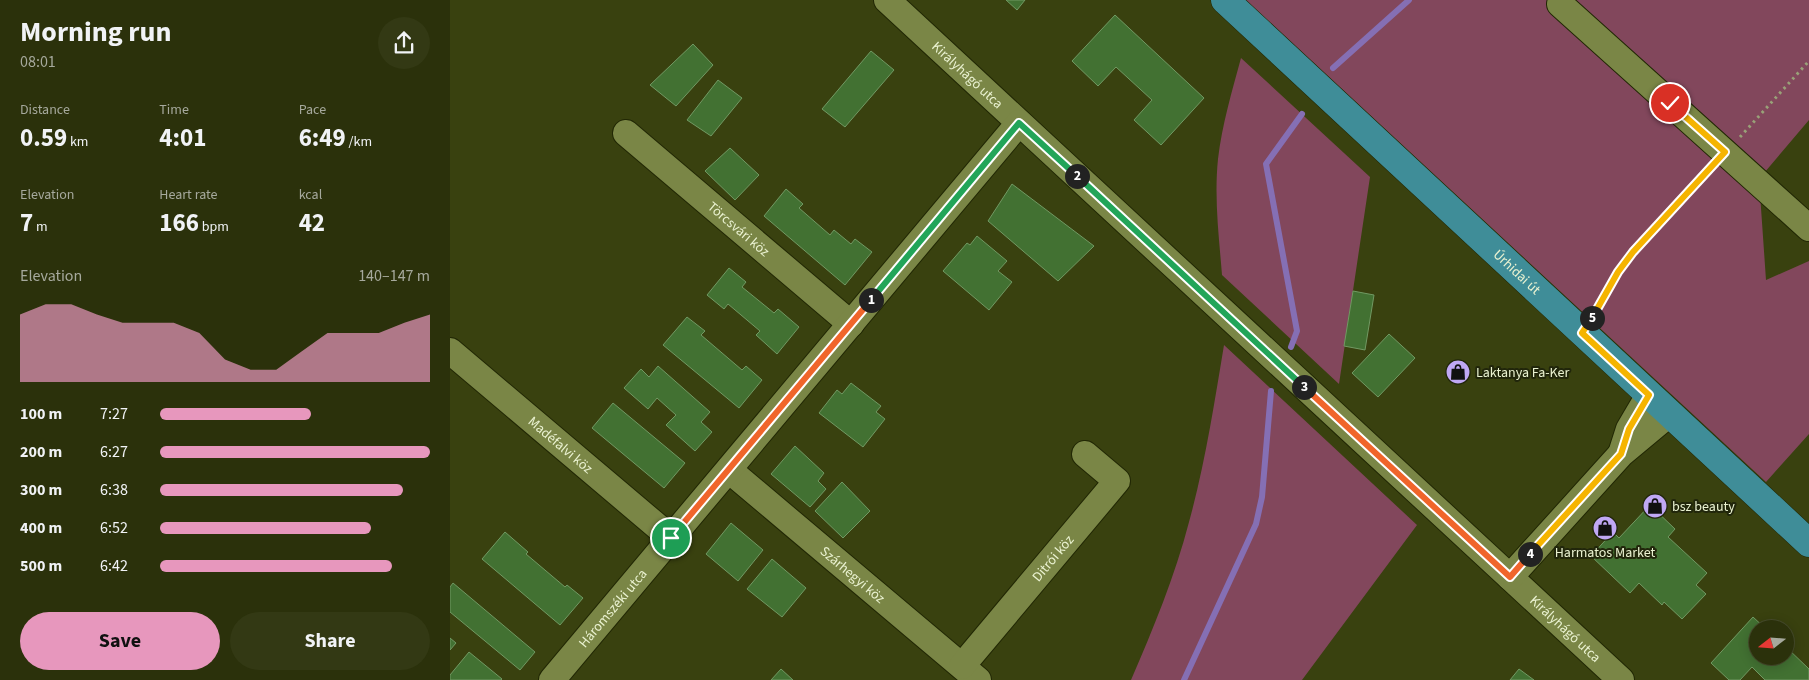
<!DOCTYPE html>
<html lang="en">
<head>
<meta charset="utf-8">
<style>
  body { margin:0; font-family:"Source Sans 3",sans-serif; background:#333914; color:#f1f3f6; height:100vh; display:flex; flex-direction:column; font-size:19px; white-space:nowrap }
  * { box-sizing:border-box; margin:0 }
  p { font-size:16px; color:#a6a99d }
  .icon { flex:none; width:28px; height:28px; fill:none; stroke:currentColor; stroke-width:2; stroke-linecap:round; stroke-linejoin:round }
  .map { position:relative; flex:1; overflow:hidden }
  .panel { display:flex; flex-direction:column; background:#2b310b; width:450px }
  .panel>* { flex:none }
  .needle { width:32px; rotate:253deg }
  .tools { position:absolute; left:1299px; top:620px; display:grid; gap:10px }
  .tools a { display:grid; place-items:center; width:45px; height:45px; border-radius:50%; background:#2b310b; box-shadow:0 2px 12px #0003,0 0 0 1px #474c2c; font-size:25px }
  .pin { position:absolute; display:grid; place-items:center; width:42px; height:42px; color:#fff; margin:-21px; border:2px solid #fff; border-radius:50%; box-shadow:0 1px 5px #0007 }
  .km { position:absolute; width:25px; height:25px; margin:-12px; border-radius:50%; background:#222; color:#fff; font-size:14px; line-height:25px; text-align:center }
  .round { display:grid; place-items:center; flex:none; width:52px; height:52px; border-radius:26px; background:#333914 }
  .head { display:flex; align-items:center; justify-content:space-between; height:85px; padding:0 20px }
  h1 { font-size:28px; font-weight:700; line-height:38px }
  .metrics { display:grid; grid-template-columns:repeat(3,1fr); gap:8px; height:85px; padding:5px 20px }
  .metrics div { display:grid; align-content:center }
  .metrics b { font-size:25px; font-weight:700 }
  .metrics small { font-size:14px; font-weight:400 }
  .metrics p { font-size:14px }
  .chart { height:140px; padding:10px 20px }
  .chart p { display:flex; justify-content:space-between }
  .chart svg { width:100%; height:90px; margin-top:5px; fill:#e797bd; opacity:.7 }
  .action { display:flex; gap:10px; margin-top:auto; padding:10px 20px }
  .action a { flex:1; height:58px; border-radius:30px; background:#e797bd; color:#111; font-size:20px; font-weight:700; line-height:58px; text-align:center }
  .action a+a { background:#333914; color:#f1f3f6 }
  ul { padding:0 20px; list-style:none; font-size:16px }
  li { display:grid; grid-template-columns:80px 60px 1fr; align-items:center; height:38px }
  li i { height:12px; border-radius:6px; background:#e797bd }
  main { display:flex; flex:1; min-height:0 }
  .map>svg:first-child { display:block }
</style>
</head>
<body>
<main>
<section class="panel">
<div class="head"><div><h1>Morning run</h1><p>08:01</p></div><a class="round"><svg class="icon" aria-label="share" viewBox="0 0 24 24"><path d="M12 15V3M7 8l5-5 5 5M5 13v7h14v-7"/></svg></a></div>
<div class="metrics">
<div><p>Distance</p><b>0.59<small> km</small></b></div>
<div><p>Time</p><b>4:01</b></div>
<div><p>Pace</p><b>6:49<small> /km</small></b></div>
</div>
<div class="metrics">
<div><p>Elevation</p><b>7<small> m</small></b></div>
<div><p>Heart rate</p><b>166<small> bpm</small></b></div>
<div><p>kcal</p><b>42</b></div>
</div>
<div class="chart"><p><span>Elevation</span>140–147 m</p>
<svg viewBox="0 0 160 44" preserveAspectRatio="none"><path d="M0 44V11L10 6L20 6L30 11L40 15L50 15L60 15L70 20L80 33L90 38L100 38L110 29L120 20L130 20L140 20L150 15L160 11V44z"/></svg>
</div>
<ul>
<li><b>100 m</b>7:27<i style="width:56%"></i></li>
<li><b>200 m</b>6:27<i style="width:100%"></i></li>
<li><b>300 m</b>6:38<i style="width:90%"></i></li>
<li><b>400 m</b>6:52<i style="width:78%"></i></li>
<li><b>500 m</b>6:42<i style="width:86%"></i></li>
</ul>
<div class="action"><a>Save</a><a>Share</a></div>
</section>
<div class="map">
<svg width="1359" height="680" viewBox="0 0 1359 680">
  <rect width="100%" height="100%" fill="#39410f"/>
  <!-- green -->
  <g fill="#82475c">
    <polygon points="796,0 1359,0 1359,120 1309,179 1316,280 1359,261 1359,434 1316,482"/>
    <path d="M791 58 920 177 889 384 772 275C769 237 764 198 768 159 772 125 782 91 791 58Z"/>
    <path d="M774 345 967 525 852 680H681C703 629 725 576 739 522 755 464 764 405 774 345Z"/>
  </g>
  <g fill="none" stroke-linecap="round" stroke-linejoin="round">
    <!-- stream -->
    <g stroke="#856fb4" stroke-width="6">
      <polyline points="883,68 959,0"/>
      <polyline points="841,347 847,331 816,164 852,114"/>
      <polyline points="734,680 806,524 812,497 821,391"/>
    </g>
  </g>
  <!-- building -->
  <g fill="#427132" stroke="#719963">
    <polygon points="556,0 575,0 567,10"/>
    <polygon points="665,15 754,98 711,145 684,120 702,100 666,67 648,86 622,61"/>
    <polygon points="243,44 263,65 226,106 200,85"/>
    <polygon points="421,51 444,70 395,127 372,109"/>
    <polygon points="268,80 292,98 261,136 237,120"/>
    <polygon points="280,148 309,175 285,200 255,171"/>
    <polygon points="562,184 644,246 608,281 538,221"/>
    <polygon points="336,189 353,204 349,208 380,235 384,230 401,244 405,239 422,252 395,285 314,216"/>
    <polygon points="527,236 557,261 548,271 562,282 539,310 493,271 517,243 520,245"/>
    <polygon points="279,268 296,282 292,287 324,313 328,309 349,327 327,354 306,335 310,331 278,304 274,309 257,295"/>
    <polygon points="903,291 924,295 915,350 894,346"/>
    <polygon points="237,317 255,331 251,335 292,370 296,366 312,380 289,408 213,345"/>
    <polygon points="939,334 965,358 928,397 902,373"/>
    <polygon points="208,366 260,412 251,422 262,432 245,451 216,425 226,415 207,398 198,409 174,388 191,369 199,377"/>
    <polygon points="401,383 431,406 426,412 435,419 413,447 369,413 387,390 392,394"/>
    <polygon points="163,403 235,463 214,488 142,428"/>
    <polygon points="345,446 374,473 368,481 376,489 360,507 321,474"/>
    <polygon points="392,482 420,511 393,538 365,511"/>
    <polygon points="1200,505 1225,529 1218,537 1257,573 1246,585 1256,594 1232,619 1214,602 1212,605 1189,583 1180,593 1141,556 1163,532 1169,538"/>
    <polygon points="281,523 313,550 288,581 256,554"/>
    <polygon points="55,532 78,552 76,554 115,587 117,585 133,598 110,625 32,559"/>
    <polygon points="322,559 356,588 332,617 297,589"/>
    <polygon points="3,583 85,652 70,670 0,612 0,587"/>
    <polygon points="1303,617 1316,629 1308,629 1308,656 1335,656 1335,646 1359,669 1359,680 1315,680 1302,667 1290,680 1279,680 1261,663"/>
    <polygon points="0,638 6,643 0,650"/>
    <polygon points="19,652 52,679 51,680 0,680 0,675"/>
    <polygon points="331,669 343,680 321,680"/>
    <polygon points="1069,669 1084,680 1060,680"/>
  </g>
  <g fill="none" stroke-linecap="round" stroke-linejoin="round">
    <defs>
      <g id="minor">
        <path id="s1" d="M437 0 1171 680"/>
        <polyline points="1110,4 1359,228"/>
        <path id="s2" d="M176 133 401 324"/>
        <path id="s3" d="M0 351 221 538"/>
        <polyline points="1172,451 1179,429 1199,395"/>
        <path id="s4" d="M279 470 528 680"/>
        <polyline points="1060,577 1171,454 1219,414"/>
        <path id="s5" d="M512 666 667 481 635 454"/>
        <path id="s6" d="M102 680 569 123"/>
      </g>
      <g id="major">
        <path id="s7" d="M775 0 1359 543"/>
      </g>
    </defs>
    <!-- minor casing -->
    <use href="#minor" stroke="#212704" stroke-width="28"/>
    <!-- major casing -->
    <use href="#major" stroke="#212704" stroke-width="29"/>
    <!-- path -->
    <g stroke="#99a178" stroke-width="3" stroke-dasharray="2.5 4" stroke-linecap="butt">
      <polyline points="1290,137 1359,61"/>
      <polyline points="1144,313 1168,273 1183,252 1260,169"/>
    </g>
    <!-- minor -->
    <use href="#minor" stroke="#7a8646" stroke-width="26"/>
    <!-- major -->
    <use href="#major" stroke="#3f8d98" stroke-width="28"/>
  </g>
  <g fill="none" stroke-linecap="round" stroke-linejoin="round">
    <defs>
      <polyline id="split-1" points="221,538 421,300"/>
      <polyline id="split-2" points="421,300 569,123 627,176"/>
      <polyline id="split-3" points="627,176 854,387"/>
      <polyline id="split-4" points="854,387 1060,577 1080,554"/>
      <polyline id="split-5" points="1080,554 1171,454 1179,429 1199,395 1132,333 1142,318"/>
      <polyline id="split-6" points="1142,318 1168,272 1183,252 1275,152 1220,103"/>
    </defs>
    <!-- split-1 casing -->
    <use href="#split-1" stroke="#fff" stroke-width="10"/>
    <!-- split-2 casing -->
    <use href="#split-2" stroke="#fff" stroke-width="10"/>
    <!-- split-3 casing -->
    <use href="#split-3" stroke="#fff" stroke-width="10"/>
    <!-- split-4 casing -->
    <use href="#split-4" stroke="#fff" stroke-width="10"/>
    <!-- split-5 casing -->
    <use href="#split-5" stroke="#fff" stroke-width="10"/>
    <!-- split-6 casing -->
    <use href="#split-6" stroke="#fff" stroke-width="10"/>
    <!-- split-1 -->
    <use href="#split-1" stroke="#f0652b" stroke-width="6"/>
    <!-- split-2 -->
    <use href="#split-2" stroke="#22a559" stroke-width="6"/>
    <!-- split-3 -->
    <use href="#split-3" stroke="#22a559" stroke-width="6"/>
    <!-- split-4 -->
    <use href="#split-4" stroke="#f0652b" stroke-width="6"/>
    <!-- split-5 -->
    <use href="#split-5" stroke="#f5b400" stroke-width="6"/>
    <!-- split-6 -->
    <use href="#split-6" stroke="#f5b400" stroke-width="6"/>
  </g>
  <!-- icons -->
  <defs>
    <symbol id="shop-disc" viewBox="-11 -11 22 22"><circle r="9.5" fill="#c0a8f4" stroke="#21260b"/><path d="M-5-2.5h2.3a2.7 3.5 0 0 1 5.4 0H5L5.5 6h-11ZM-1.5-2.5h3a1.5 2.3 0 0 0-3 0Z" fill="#111"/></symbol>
  </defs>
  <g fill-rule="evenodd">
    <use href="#shop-disc" x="994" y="358" width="28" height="28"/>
    <use href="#shop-disc" x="1191" y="492" width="28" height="28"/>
    <use href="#shop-disc" x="1141" y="514" width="28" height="28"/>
  </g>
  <g text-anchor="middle" stroke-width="4" stroke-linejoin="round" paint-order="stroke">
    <!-- street labels -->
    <g font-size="14" fill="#eaf2d1" stroke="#21260b">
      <text dy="5" stroke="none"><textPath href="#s1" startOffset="110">Királyhágó utca</textPath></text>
      <text dy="5" stroke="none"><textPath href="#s2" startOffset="148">Törcsvári köz</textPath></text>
      <text dy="5" stroke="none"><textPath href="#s7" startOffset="399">Úrhidai út</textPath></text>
      <text dy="5" stroke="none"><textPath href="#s3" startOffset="145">Madéfalvi köz</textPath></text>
      <text dy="5" stroke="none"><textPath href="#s5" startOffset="141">Ditrói köz</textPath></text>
      <text dy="5" stroke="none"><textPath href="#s4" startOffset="162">Szárhegyi köz</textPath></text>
      <text dy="5" stroke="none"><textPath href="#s6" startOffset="94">Háromszéki utca</textPath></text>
      <text dy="5" stroke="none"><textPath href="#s1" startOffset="925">Királyhágó utca</textPath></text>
    </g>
    <!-- poi labels -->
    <g font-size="14" fill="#eaf2d1" stroke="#21260b" text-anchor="start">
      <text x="1026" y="377">Laktanya Fa-Ker</text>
      <text x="1222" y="511">bsz beauty</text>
      <text x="1155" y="557" text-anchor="middle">Harmatos Market</text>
    </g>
  </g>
</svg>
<div class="tools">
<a><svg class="needle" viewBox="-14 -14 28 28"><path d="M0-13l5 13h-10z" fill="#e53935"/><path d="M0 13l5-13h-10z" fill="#a6a99d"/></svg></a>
</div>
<div class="pin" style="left:221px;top:538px;background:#1e9e55"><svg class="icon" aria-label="arrive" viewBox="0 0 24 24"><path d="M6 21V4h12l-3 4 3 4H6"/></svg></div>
<div class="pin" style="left:1220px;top:103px;background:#d93025"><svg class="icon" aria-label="check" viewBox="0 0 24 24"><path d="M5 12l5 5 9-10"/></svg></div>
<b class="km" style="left:421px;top:300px">1</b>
<b class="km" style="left:627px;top:176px">2</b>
<b class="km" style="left:854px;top:387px">3</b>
<b class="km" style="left:1080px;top:554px">4</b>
<b class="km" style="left:1142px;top:318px">5</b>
</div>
</main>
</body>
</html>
